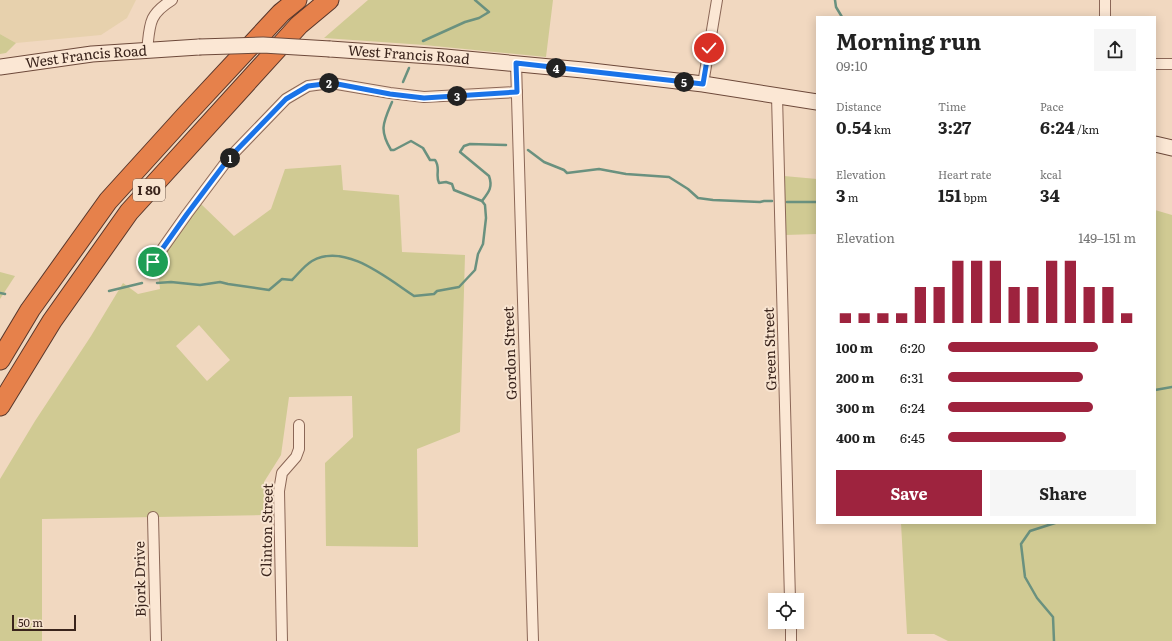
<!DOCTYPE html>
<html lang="en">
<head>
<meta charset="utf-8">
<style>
  body { margin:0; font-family:Literata,serif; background:#f6f6f6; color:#222; height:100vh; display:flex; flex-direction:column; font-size:15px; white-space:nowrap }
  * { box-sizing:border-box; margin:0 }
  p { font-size:13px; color:#767676 }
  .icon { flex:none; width:22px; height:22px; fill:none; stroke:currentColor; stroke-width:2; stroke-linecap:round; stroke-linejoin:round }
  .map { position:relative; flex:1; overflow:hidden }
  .drawer { position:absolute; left:816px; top:16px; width:340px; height:508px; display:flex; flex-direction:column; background:#fff; border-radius:0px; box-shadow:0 2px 10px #0003 }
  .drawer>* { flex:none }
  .buttons { position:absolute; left:768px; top:593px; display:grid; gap:8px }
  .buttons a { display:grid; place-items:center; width:36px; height:36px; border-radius:0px; background:#fff; box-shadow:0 2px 10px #0003; font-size:20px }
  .scale { position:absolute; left:12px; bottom:10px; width:64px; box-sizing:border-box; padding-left:4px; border:2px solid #3a241c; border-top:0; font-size:11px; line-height:14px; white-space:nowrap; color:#3a241c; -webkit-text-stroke:3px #f8e4d0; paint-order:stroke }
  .pin { position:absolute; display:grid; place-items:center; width:34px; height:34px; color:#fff; margin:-17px; border:2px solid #fff; border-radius:50%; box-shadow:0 1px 4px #0007 }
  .km { position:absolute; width:20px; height:20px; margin:-10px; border-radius:50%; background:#222; color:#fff; font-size:11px; line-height:20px; text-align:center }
  .round { display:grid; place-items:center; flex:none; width:42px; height:42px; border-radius:0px; background:#f6f6f6 }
  .summary { display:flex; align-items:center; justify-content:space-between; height:68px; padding:0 20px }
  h1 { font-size:22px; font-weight:700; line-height:30px }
  .metrics { display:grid; grid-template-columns:repeat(3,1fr); gap:6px; height:68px; padding:4px 20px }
  .metrics div { display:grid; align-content:center }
  .metrics b { font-size:17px; font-weight:700 }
  .metrics small { font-size:11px; font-weight:400 }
  .metrics p { font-size:11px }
  .chart { height:112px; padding:8px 20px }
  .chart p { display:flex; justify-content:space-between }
  .chart svg { width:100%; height:72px; margin-top:4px; stroke:#9e233e; stroke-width:6 }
  .action { display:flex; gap:8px; margin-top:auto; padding:8px 20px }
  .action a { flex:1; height:46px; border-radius:0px; background:#9e233e; color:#fff; font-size:16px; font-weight:700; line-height:46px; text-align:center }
  .action a+a { background:#f6f6f6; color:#222 }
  ul { padding:0 20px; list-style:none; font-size:13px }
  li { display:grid; grid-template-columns:64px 48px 1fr; align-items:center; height:30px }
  li i { height:10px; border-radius:5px; background:#9e233e }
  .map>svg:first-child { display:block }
</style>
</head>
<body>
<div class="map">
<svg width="1172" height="641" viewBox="0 0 1172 641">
  <rect width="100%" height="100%" fill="#f1d8c0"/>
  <!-- farmland -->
  <polygon fill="#e7d1ad" points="0,0 136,0 127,18 101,35 16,43 0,34"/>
  <!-- green -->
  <g fill="#d0ca93" fill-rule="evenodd">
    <polygon points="368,0 553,0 546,57 424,45 324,38"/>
    <polygon points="0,34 16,43 6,53 0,54"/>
    <path d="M341 165 343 190 399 195 402 252 465 255 460 432 417 449 418 547 326 546 325 463 353 437 352 396 289 397 281 455 264 482V515L42 519V641H0V479L35 421 91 336 123 283 138 294 160 289 157 264 200 203 234 236 271 209 285 169ZM199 325 230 360 207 381 176 346Z"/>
    <polygon points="784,176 817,179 817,234 785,235"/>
    <polygon points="1155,210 1172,215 1172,641 948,641 934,634 907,634 901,523 1155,523"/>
    <polygon points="0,272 15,276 0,299"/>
  </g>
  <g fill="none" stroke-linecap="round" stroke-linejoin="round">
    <!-- stream -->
    <g stroke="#6a917f" stroke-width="2.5">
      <polyline points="835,0 836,7 842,17"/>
      <polyline points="423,41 465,22 479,18 489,12 475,0"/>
      <polyline points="403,82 409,68"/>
      <polyline points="528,150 544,162 564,170 567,173 599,169 626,174 669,177 688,189 698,198 713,200 760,202 764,201 772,201"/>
      <path d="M482 201C489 192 493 187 489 176L460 152 464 146 470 144 506 145"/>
      <polyline points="787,202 817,202"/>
      <path d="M157 283 171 282 200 285 220 282 228 284 269 290 282 279 292 280C298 274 305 265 312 261 345 242 388 279 414 296L434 294 437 291 459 287 475 270 478 254 483 244 486 218 485 205 482 201 454 190 452 184 446 182 439 183C435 175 441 168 435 160H430L423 148 411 141 394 150H391C379 130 383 123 392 102"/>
      <polyline points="109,291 142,283"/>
      <polyline points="0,293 5,294"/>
      <polyline points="1155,390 1172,387"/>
      <polyline points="1054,641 1053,617 1037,598 1025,577 1021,544 1030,531 1055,523"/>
    </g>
    <defs>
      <g id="street">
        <polyline points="1105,0 1105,17"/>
        <path d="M147 51C150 24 148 15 172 0"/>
        <polyline points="516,63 533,641"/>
        <polyline points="1155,64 1172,64"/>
        <polyline points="703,84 717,0"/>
        <polyline points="777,96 790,600"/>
        <polyline points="153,262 187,214 229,158 286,99 308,86 331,83 390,93 424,97 517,92"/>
        <polyline points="153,517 156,641"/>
        <polyline points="791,622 791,641"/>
        <polyline points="282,641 279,491 282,473 296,457 299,449 299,425"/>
      </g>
      <g id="secondary">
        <path id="s1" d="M330 49 445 57 583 70 703 84 817 102"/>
        <path id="s2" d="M0 67 92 54 199 47"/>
        <polyline points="1155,144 1172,148"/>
      </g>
      <g id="highway">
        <polyline points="0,360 30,310 108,201 186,115 281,13 297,0"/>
        <polyline points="0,406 52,321 129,212 299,25 329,0"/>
      </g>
    </defs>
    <!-- street casing -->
    <use href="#street" stroke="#8b6757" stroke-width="12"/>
    <!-- secondary casing -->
    <use href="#secondary" stroke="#6d493a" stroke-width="17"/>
    <!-- highway casing -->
    <use href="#highway" stroke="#59372b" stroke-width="21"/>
    <!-- street -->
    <use href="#street" stroke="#fbe7d4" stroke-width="10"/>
    <!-- secondary -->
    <use href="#secondary" stroke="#fbe7d4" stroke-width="15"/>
    <!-- highway -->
    <use href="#highway" stroke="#e6814b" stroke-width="19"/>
    <defs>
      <polyline id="secondary-bridge" points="199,47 263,45 330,49"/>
    </defs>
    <!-- secondary-bridge casing -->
    <use href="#secondary-bridge" stroke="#6d493a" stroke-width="17" stroke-linecap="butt"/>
    <!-- secondary-bridge -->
    <use href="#secondary-bridge" stroke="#fbe7d4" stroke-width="15"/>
  </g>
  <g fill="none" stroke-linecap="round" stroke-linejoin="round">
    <defs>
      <polyline id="route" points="153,262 187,214 229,158 286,99 308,86 332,83 390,94 424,98 517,92 516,63 703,84 709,48"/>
    </defs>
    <!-- route casing -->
    <use href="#route" stroke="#fff" stroke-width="8"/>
    <!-- route -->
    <use href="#route" stroke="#1a73e8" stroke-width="5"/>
  </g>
  <g text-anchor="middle" stroke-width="4" stroke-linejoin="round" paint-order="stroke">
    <!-- shield labels -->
    <rect fill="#f8e4d0" stroke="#735e52" stroke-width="1" x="133" y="179" width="32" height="22" rx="3"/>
    <g font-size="13" font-weight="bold" fill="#3a241c">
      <text x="149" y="195">I 80</text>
    </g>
    <!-- street labels -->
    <g font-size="14" fill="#3a241c" stroke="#f8e4d0">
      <text dy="5" stroke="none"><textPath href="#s1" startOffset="79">West Francis Road</textPath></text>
      <text dy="5" stroke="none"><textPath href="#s2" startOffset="87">West Francis Road</textPath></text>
      <text transform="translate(770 349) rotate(-92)" y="5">Green Street</text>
      <text transform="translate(510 353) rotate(-92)" y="5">Gordon Street</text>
      <text transform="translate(267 530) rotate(-89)" y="5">Clinton Street</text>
      <text transform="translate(140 579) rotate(-91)" y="5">Bjork Drive</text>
    </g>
  </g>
</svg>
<div class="buttons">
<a><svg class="icon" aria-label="locate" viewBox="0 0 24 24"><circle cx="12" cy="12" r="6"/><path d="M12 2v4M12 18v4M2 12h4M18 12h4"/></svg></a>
</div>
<div class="scale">50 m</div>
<div class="pin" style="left:153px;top:262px;background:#1e9e55"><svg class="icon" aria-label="arrive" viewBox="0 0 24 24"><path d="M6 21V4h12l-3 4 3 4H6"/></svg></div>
<div class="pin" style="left:709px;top:48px;background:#d93025"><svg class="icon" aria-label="check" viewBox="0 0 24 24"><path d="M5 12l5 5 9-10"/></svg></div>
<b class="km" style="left:230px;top:158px">1</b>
<b class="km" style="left:329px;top:83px">2</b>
<b class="km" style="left:457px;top:96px">3</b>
<b class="km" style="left:556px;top:68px">4</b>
<b class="km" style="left:684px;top:82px">5</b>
<section class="drawer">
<div class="summary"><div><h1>Morning run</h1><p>09:10</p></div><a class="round"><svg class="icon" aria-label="share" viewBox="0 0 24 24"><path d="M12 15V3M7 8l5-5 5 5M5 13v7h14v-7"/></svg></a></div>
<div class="metrics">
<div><p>Distance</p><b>0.54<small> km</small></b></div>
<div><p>Time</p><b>3:27</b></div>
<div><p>Pace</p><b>6:24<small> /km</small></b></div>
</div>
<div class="metrics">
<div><p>Elevation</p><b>3<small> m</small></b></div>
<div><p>Heart rate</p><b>151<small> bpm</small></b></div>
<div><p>kcal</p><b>34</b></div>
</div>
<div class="chart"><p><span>Elevation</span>149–151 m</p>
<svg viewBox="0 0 160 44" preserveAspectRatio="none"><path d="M5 44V38M15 44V38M25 44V38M35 44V38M45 44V22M55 44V22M65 44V6M75 44V6M85 44V6M95 44V22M105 44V22M115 44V6M125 44V6M135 44V22M145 44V22M155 44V38"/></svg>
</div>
<ul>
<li><b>100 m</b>6:20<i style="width:80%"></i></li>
<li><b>200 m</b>6:31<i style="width:72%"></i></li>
<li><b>300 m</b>6:24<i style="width:77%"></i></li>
<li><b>400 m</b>6:45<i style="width:63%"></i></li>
</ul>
<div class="action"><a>Save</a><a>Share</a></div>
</section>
</div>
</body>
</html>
